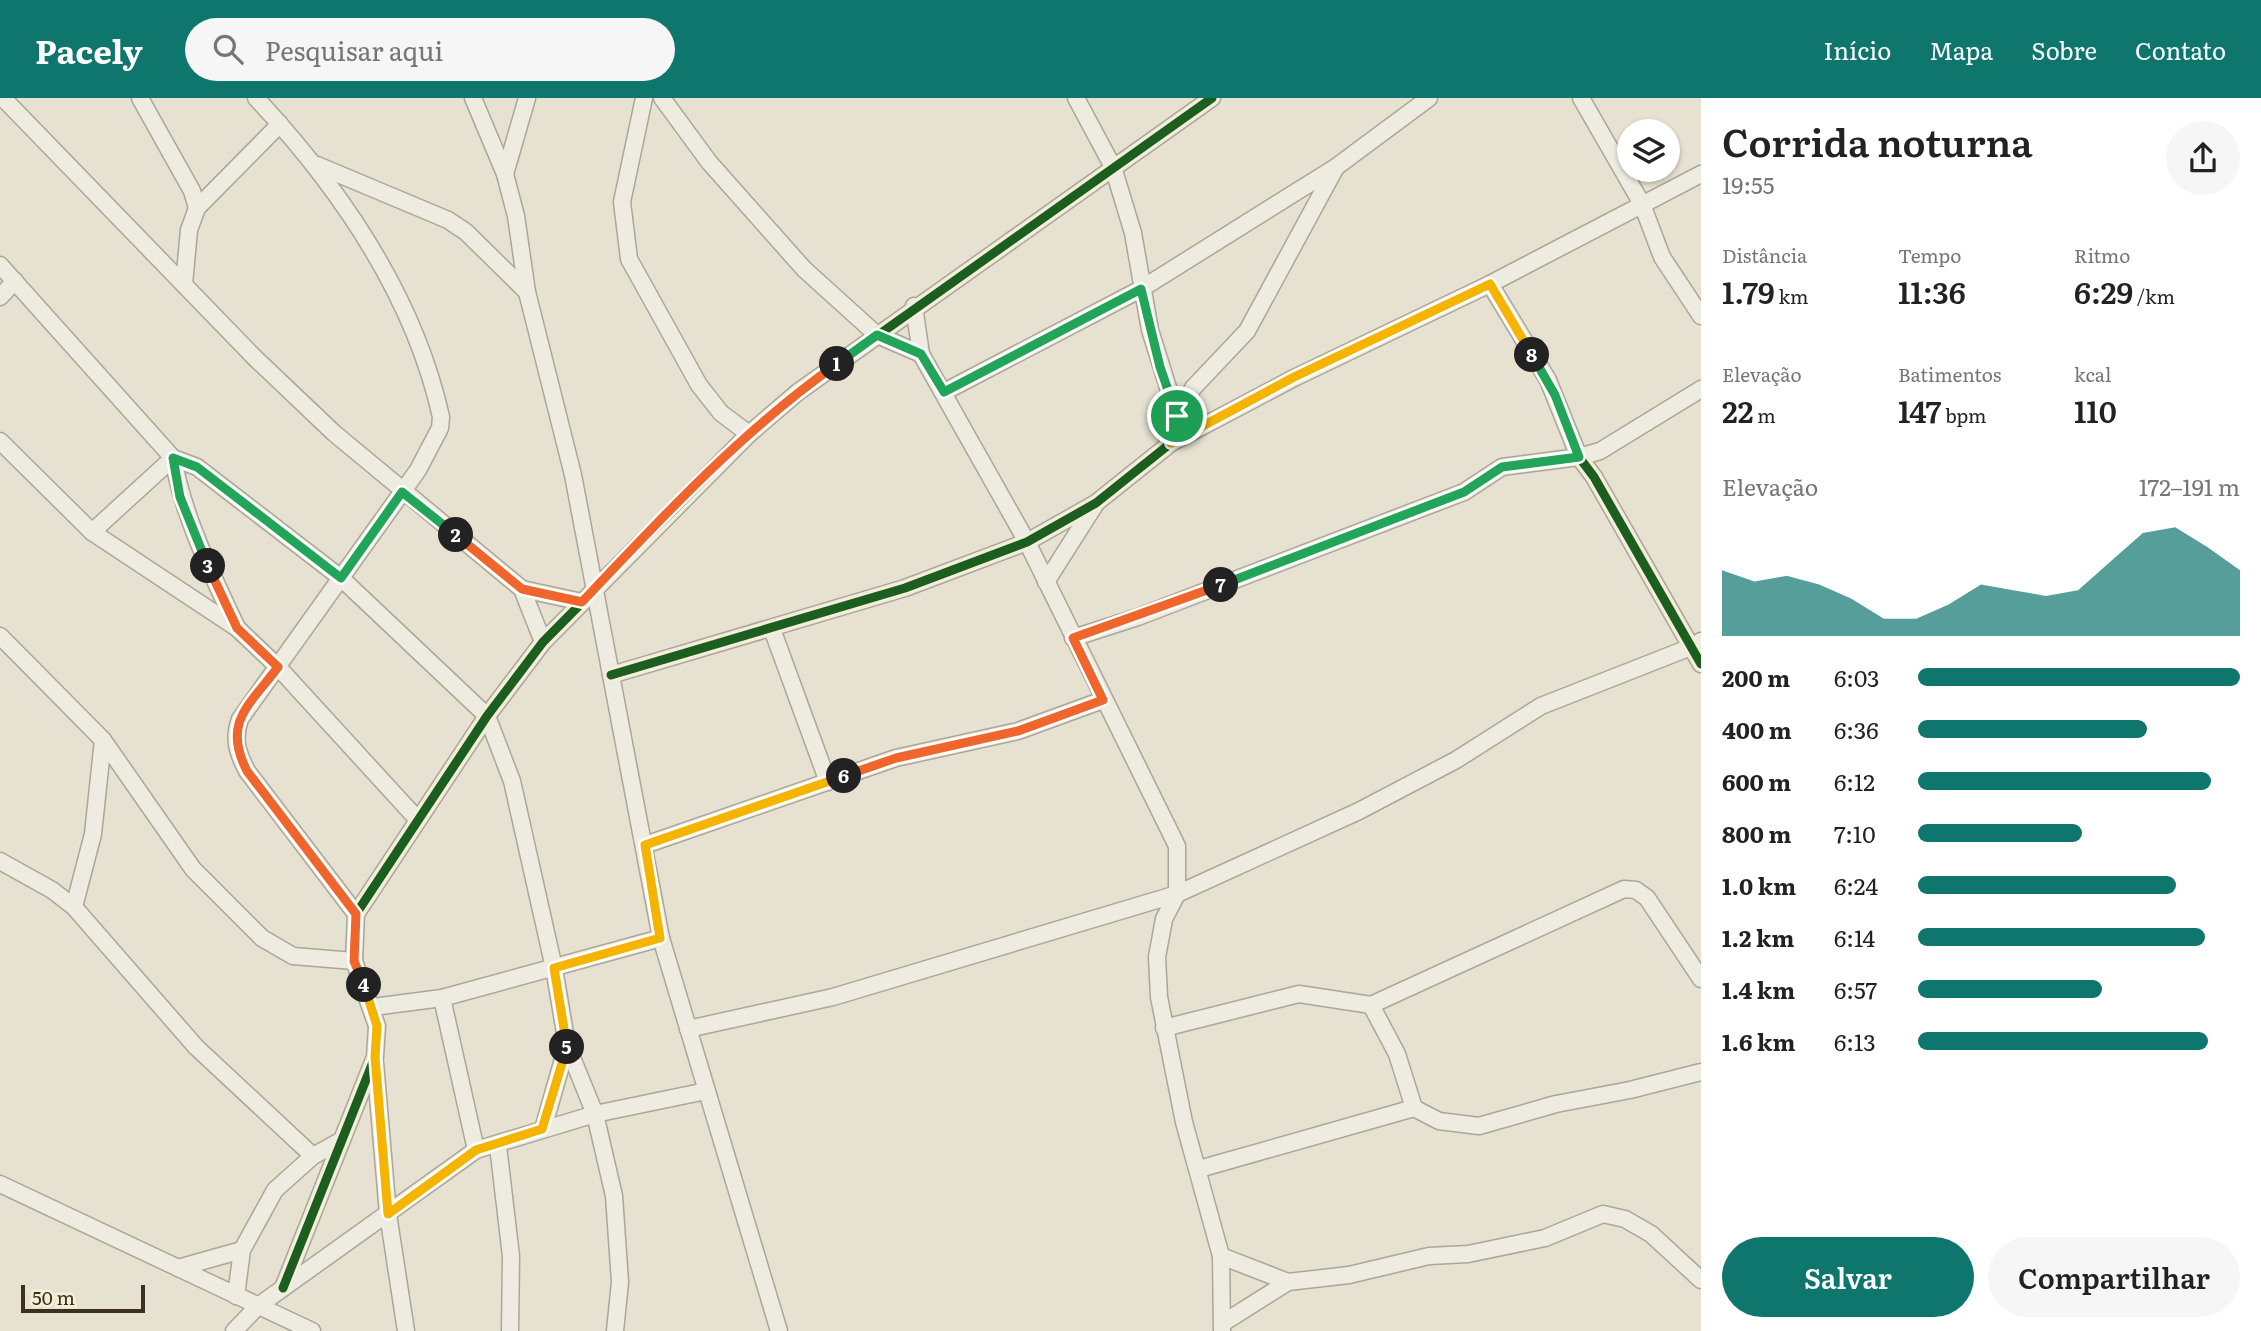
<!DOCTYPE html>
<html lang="pt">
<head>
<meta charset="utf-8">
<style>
  body { margin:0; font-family:Literata,serif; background:#f6f6f6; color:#222; height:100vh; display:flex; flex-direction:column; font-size:26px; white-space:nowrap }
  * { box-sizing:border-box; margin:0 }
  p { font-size:23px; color:#767676 }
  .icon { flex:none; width:38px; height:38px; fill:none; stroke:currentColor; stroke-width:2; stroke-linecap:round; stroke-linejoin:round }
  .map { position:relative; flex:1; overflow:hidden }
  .panel { display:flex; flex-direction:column; background:#fff; width:560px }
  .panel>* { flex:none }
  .controls { position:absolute; left:1617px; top:21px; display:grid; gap:14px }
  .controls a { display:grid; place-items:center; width:63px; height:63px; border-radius:50%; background:#fff; box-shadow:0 2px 5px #0004; font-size:35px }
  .scale { position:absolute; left:21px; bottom:18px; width:124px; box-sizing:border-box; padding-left:7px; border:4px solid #3c2f1f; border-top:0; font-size:19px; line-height:24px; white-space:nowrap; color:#3c2f1f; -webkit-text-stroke:5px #f7f0d6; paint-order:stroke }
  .pin { position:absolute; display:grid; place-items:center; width:60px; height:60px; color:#fff; margin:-30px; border:4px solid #fff; border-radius:50%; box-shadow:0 2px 7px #0007 }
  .km { position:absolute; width:35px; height:35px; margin:-18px; border-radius:50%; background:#222; color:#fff; font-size:19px; line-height:35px; text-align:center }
  .round { display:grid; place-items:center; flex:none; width:74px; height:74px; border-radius:37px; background:#f6f6f6 }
  .overview { display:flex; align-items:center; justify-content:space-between; height:119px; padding:0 21px }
  h1 { font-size:38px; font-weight:600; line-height:52px }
  .stats { display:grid; grid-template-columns:repeat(3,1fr); gap:10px; height:119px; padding:7px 21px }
  .stats div { display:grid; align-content:center }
  .stats b { font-size:30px; font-weight:600 }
  .stats small { font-size:19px; font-weight:400 }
  .stats p { font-size:19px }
  .chart { height:196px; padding:14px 21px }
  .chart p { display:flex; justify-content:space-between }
  .chart svg { width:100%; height:126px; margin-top:7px; fill:#0f766e; opacity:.7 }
  .cta { display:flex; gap:14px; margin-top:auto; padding:14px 21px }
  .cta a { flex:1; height:80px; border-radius:42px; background:#0f766e; color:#fff; font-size:28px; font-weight:600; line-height:80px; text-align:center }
  .cta a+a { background:#f6f6f6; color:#222 }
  ul { padding:0 21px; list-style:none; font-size:23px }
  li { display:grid; grid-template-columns:112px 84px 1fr; align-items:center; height:52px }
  li i { height:18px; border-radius:9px; background:#0f766e }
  header { display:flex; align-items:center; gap:42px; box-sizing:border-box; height:98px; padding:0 35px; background:#0f766e; color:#fff }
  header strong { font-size:33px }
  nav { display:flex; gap:38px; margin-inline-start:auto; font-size:24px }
  .search { width:490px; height:63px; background:#f6f6f6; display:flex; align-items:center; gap:18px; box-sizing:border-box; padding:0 24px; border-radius:38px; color:#767676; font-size:26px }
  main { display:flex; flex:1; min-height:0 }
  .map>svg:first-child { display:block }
</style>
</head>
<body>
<header>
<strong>Pacely</strong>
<div class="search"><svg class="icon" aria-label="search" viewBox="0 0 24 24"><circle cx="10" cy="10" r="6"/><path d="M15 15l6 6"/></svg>Pesquisar aqui</div>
<nav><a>Início</a><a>Mapa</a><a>Sobre</a><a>Contato</a></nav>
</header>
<main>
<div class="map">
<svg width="1701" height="1233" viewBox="0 0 1701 1233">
  <rect width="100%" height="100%" fill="#e6e1d0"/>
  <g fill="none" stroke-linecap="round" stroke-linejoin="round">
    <defs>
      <g id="street">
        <polyline points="3,0 254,259 334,335 522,491 582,504"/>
        <polyline points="140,0 192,93 197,110"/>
        <path d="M256 0C340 90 414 197 441 319L440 330 418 372 240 621C233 641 237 654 247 673L356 816"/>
        <polyline points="473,0 505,76 516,118 527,194 573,377 661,840 779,1233"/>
        <polyline points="644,0 622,104 629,161 699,287 721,315 749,336"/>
        <polyline points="662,0 709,64 804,171 877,237 921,256"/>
        <polyline points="1076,0 1113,69 1133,135 1150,232 1177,318"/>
        <polyline points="1581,0 1642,106 1662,159 1701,218"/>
        <polyline points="317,67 448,122 466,134 527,194"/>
        <polyline points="505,76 527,0"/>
        <polyline points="0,167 173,360 197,369 341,480 487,618 512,683 554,870 567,947 595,1016 614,1098 620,1184 615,1233"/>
        <polyline points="184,186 189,132 197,110 280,26"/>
        <polyline points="1490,186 1701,76"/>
        <polyline points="0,199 15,183"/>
        <polyline points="914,208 921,256 1027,444 1177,748 1177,796 1164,821 1157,859 1159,899 1184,1024 1221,1158 1222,1233"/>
        <polyline points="944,294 1141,191 1336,69 1429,0"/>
        <polyline points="1176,322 1193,290 1247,233 1335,71"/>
        <polyline points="0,343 92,434 237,530 278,569 418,722"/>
        <path d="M173 360C184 421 211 474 237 530"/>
        <polyline points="92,434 173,360"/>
        <polyline points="1046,484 1095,407"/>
        <polyline points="522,491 543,544"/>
        <polyline points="772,531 828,684"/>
        <polyline points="0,538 103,642 193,771 262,840 293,858 354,863"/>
        <polyline points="1073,540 1138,519 1464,394 1502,369 1579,359 1600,353 1701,291"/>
        <polyline points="611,577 905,490 1027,444 1096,405 1171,345 1294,280 1490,186 1548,282 1579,359 1594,379 1701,566"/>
        <polyline points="645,747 896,660 1018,633 1103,602"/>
        <polyline points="0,763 52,792 74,809 196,949 313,1058"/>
        <polyline points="74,809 93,736 103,642"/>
        <polyline points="442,900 476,1052"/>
        <polyline points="1371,907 1624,791 1636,792 1647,800 1701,881"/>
        <polyline points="373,909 442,900 661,840"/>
        <polyline points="1164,930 1299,896 1371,907 1397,956 1414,1010"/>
        <polyline points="688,931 833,899 1177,796 1359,713 1456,662 1541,608 1691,549 1701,543"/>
        <polyline points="375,964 388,1116 406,1233"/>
        <polyline points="543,1031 567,947"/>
        <polyline points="498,1048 511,1158 510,1233"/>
        <polyline points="1199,1071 1414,1010 1439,1023 1479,1028 1556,1006 1630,992 1701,974"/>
        <polyline points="0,1086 312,1233"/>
        <polyline points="1221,1158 1288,1184"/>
        <polyline points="178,1170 242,1152"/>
        <polyline points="283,1190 375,959 377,928 354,863 356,816 487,618 543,544 749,336 798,294 1212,0"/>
        <polyline points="236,1198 242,1152 275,1092 313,1058 342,1042"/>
        <polyline points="1223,1225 1288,1184 1349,1177 1429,1158 1468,1156 1545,1140 1603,1116 1625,1121 1651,1136 1701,1182"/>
        <polyline points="234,1233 258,1208 476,1052 595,1016 706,993"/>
      </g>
    </defs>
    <!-- street casing -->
    <use href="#street" stroke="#aca698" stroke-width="19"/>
    <!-- street -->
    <use href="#street" stroke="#eeebe1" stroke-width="16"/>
    <defs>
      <g id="cycleway">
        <polyline points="611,577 905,490 1027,444 1096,405 1171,345 1294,280 1490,186 1548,282 1579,359 1594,379 1701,566"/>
        <polyline points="283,1190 375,959 377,928 354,863 356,816 487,618 543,544 749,336 798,294 1212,0"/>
      </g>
    </defs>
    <!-- cycleway casing -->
    <use href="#cycleway" stroke="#f7f0d6" stroke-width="13"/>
    <!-- cycleway -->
    <use href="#cycleway" stroke="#1b5e20" stroke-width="9"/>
  </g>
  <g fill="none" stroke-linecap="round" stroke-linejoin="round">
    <defs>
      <polyline id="split-1" points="837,266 877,237 921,256 944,294 1141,191 1160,269 1177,318"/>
      <path id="split-2" d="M456 437 522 491 582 504C661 420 743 332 837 266"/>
      <polyline id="split-3" points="208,468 180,399 173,360 197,369 341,480 402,394 456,437"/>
      <path id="split-4" d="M208 468 237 530 278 569C249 608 222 624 247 673L356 816 354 863 364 887"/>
      <polyline id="split-5" points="364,887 377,928 375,959 388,1116 476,1052 542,1031 567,949"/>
      <polyline id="split-6" points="567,949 554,870 660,840 645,747 844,678"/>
      <polyline id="split-7" points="844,678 896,660 1018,633 1103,602 1073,540 1221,487"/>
      <polyline id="split-8" points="1221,487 1464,394 1502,369 1579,359 1555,297 1532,257"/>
      <polyline id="split-9" points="1177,318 1171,345 1294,279 1490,186 1532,257"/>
    </defs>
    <!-- split-1 casing -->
    <use href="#split-1" stroke="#fff" stroke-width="14"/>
    <!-- split-2 casing -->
    <use href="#split-2" stroke="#fff" stroke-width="14"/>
    <!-- split-3 casing -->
    <use href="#split-3" stroke="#fff" stroke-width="14"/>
    <!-- split-4 casing -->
    <use href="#split-4" stroke="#fff" stroke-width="14"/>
    <!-- split-5 casing -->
    <use href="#split-5" stroke="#fff" stroke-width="14"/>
    <!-- split-6 casing -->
    <use href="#split-6" stroke="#fff" stroke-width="14"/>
    <!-- split-7 casing -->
    <use href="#split-7" stroke="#fff" stroke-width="14"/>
    <!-- split-8 casing -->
    <use href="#split-8" stroke="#fff" stroke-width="14"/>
    <!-- split-9 casing -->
    <use href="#split-9" stroke="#fff" stroke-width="14"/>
    <!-- split-1 -->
    <use href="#split-1" stroke="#22a559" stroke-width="9"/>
    <!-- split-2 -->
    <use href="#split-2" stroke="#f0652b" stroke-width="9"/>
    <!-- split-3 -->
    <use href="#split-3" stroke="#22a559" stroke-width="9"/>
    <!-- split-4 -->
    <use href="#split-4" stroke="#f0652b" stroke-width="9"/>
    <!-- split-5 -->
    <use href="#split-5" stroke="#f5b400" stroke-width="9"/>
    <!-- split-6 -->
    <use href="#split-6" stroke="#f5b400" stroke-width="9"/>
    <!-- split-7 -->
    <use href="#split-7" stroke="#f0652b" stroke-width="9"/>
    <!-- split-8 -->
    <use href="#split-8" stroke="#22a559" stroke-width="9"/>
    <!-- split-9 -->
    <use href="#split-9" stroke="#f5b400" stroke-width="9"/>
  </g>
</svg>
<div class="controls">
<a><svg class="icon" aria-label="layers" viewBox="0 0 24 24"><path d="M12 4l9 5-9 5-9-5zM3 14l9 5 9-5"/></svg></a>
</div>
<div class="scale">50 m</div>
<div class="pin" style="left:1177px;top:318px;background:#1e9e55"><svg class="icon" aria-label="arrive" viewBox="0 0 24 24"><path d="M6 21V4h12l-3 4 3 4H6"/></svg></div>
<b class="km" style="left:837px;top:266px">1</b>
<b class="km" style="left:456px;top:437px">2</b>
<b class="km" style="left:208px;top:468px">3</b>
<b class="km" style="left:364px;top:887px">4</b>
<b class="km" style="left:567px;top:949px">5</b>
<b class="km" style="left:844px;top:678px">6</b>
<b class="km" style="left:1221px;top:487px">7</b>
<b class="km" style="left:1532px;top:257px">8</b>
</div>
<section class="panel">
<div class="overview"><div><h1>Corrida noturna</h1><p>19:55</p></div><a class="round"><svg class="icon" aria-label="share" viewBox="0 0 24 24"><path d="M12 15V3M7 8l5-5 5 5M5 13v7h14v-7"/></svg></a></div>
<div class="stats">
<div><p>Distância</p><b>1.79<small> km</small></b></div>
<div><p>Tempo</p><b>11:36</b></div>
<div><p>Ritmo</p><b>6:29<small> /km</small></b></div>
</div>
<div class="stats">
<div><p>Elevação</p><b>22<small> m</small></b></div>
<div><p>Batimentos</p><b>147<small> bpm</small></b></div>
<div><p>kcal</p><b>110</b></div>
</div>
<div class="chart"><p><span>Elevação</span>172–191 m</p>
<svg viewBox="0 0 160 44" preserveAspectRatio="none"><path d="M0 44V21L10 25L20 23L30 26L40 31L50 38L60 38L70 33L80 26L90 28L100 30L110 28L120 18L130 8L140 6L150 13L160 21V44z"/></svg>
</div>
<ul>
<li><b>200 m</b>6:03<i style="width:100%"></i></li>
<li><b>400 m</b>6:36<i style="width:71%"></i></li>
<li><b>600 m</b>6:12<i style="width:91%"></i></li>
<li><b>800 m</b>7:10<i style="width:51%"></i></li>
<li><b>1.0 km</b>6:24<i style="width:80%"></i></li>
<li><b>1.2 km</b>6:14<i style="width:89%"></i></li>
<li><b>1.4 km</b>6:57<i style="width:57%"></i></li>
<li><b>1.6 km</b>6:13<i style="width:90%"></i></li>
</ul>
<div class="cta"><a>Salvar</a><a>Compartilhar</a></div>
</section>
</main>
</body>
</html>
